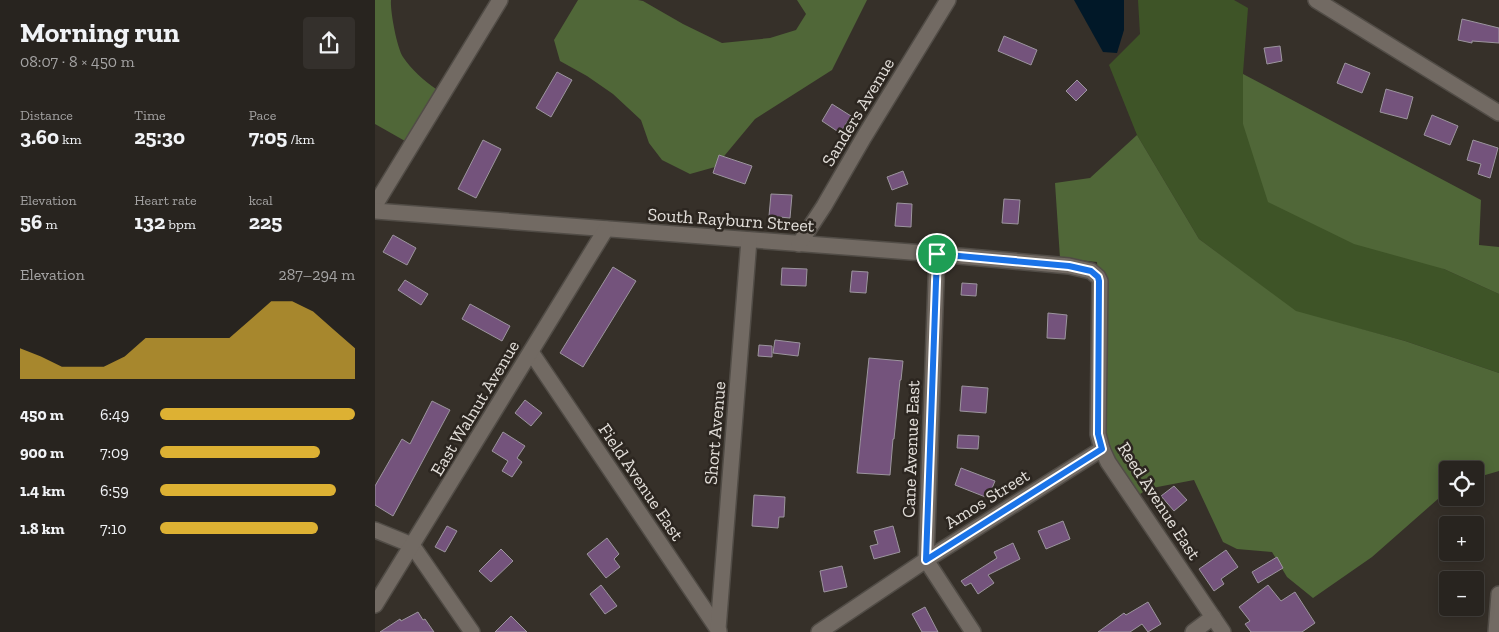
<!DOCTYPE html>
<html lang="en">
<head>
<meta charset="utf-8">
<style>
  body { margin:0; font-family:"Zilla Slab",serif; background:#34302c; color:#f1f3f6; height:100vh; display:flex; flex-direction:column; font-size:19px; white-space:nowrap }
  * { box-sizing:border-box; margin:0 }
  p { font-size:16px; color:#a5a4a4 }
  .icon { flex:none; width:28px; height:28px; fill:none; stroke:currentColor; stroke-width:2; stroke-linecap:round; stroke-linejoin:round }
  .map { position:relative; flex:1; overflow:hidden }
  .sheet { display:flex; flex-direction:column; background:#28241f; width:375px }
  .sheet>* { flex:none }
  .controls { position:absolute; left:1064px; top:461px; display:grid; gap:10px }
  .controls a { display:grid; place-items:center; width:45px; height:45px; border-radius:5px; background:#28241f; box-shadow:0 2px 12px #0003,0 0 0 1px #44413d; font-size:25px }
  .pin { position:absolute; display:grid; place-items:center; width:42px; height:42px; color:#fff; margin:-21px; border:2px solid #fff; border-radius:50%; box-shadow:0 1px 5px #0007 }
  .round { display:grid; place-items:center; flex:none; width:52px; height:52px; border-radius:5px; background:#34302c }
  .overview { display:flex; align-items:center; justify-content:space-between; height:85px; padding:0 20px }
  h1 { font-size:28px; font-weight:800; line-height:38px }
  .metrics { display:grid; grid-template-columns:repeat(3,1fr); gap:8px; height:85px; padding:5px 20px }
  .metrics div { display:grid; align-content:center }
  .metrics b { font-size:21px; font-weight:800 }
  .metrics small { font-size:14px; font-weight:400 }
  .metrics p { font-size:14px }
  .chart { height:140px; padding:10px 20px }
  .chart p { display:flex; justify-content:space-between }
  .chart svg { width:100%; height:90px; margin-top:5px; fill:#ddb133; opacity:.7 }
  ul { padding:0 20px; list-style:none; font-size:16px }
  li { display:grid; grid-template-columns:80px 60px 1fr; align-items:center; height:38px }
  li i { height:12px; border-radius:6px; background:#ddb133 }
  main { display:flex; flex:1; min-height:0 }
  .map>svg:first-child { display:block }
</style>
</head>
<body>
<main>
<section class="sheet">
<div class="overview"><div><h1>Morning run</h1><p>08:07 · 8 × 450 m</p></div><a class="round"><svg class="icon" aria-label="share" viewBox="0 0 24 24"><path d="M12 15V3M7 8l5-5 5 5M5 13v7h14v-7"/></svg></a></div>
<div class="metrics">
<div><p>Distance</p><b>3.60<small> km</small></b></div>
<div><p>Time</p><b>25:30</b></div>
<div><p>Pace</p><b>7:05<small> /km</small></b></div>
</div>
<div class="metrics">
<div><p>Elevation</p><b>56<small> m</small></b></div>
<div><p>Heart rate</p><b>132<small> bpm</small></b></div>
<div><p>kcal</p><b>225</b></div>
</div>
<div class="chart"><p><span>Elevation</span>287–294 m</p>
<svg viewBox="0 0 160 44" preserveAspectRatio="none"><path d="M0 44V29L10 33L20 38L30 38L40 38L50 33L60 24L70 24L80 24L90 24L100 24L110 15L120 6L130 6L140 11L150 20L160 29V44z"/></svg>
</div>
<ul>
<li><b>450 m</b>6:49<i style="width:100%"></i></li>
<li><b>900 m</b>7:09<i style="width:82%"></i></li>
<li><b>1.4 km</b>6:59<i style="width:90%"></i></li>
<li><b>1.8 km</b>7:10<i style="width:81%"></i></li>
</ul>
</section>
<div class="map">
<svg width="1124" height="632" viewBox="0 0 1124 632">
  <rect width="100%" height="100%" fill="#363029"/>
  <!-- green -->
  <polygon fill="#3e5427" points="763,0 859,0 873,8 868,73 868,124 1069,269 1124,294 1124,373 1030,341 921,312 824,239 762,135 734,65 765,34"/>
  <!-- forest -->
  <g fill="#506738">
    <path d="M0 0H16C15 11 22 48 28 57 36 69 49 81 61 89L30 141 0 124Z"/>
    <polygon points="203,0 263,0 268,1 308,24 347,43 395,38 421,30 431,14 422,0 492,0 457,70 380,119 340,167 315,174 287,160 274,143 266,120 238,94 212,76 185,61 179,40"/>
    <polygon points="868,74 1106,200 1104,245 1124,247 1124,294 1069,269 979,244 893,202 868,124"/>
    <path d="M762 135 824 239 921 311 1030 341 1124 373V471L1100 478V470H1072V491L997 557 938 598 912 577 897 552 862 549 848 542 819 480 772 489 764 495C751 475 736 457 730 434L722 262 685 258 680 183 715 178Z"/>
  </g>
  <!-- water -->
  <polygon fill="#011828" points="699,0 749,0 749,30 742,53 728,52"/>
  <!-- building -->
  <g fill="#74537c" stroke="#9c959e">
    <polygon points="1087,19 1124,28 1124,43 1097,41 1097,43 1083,40"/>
    <polygon points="629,36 662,50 656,65 623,51"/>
    <polygon points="905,46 907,61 892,64 889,48"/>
    <polygon points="970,63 995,73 987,93 962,83"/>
    <polygon points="182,72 197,80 176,117 161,108"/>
    <polygon points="702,80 712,90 701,101 691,91"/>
    <polygon points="1011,89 1038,97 1032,119 1005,112"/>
    <polygon points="457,104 476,116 465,133 447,121"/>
    <polygon points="1057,115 1083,126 1075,145 1049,135"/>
    <polygon points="108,140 126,149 101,198 83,189"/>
    <polygon points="1098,140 1123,148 1115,178 1103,174 1106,164 1092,160"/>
    <polygon points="344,155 377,166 370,184 338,173"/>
    <polygon points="528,171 533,184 517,190 512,177"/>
    <polygon points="396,194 417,195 415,218 394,216"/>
    <polygon points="629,199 645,200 643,224 627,223"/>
    <polygon points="522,203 537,204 536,227 520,226"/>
    <polygon points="18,235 41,248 32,265 8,252"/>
    <polygon points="238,267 261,281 208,367 185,353"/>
    <polygon points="407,268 432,269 431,286 406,285"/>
    <polygon points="477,271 493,272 491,293 475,292"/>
    <polygon points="30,280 53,294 46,305 23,290"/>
    <polygon points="587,283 602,284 601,296 586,295"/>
    <polygon points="95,304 135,326 127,341 87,319"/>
    <polygon points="673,313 692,315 690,339 672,338"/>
    <polygon points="400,340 425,343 423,356 398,353"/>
    <polygon points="384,345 397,346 397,357 383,356"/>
    <polygon points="494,358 528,361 526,380 525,380 519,439 518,439 515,475 482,473"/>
    <polygon points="587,386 613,388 611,413 585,411"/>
    <polygon points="150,400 167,413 156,426 140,413"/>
    <polygon points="57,401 75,410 18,516 0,505 0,486 27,439 35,444"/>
    <polygon points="128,432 150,446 142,458 147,462 137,477 127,471 133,461 117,451"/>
    <polygon points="583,435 604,436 603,449 582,448"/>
    <polygon points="586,468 620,481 613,498 580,485"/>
    <polygon points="799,486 812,500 799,511 786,496"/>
    <polygon points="379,495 410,497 409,517 404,517 403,528 377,526"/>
    <polygon points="688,521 695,539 671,549 663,531"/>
    <polygon points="72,526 82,531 70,552 60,547"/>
    <polygon points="518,526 525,552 499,559 495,546 503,544 499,531"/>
    <polygon points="232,538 244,554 239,559 245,567 231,578 212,554"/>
    <polygon points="638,543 645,559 613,575 619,583 603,594 596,583 590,586 586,581 622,558 619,552"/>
    <polygon points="126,549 138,561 116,582 104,571"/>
    <polygon points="851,550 863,567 846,579 849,584 839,591 824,569"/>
    <polygon points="902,557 908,568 883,583 877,572"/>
    <polygon points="467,566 472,587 449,592 445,571"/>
    <polygon points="226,585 242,606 230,614 215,594"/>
    <polygon points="893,585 906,601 920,592 940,623 927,632 876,632 870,624 875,621 864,607"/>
    <polygon points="773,602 786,624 773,632 767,624 755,632 723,632 749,613 751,615"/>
    <polygon points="550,607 563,632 547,632 537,614"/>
    <polygon points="43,612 48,620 50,619 59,632 5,632 25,619 26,621"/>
    <polygon points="136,616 152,632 120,632"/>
  </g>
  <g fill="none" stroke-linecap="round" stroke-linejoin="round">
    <defs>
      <g id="minor">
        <polyline points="941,0 1124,113"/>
        <polyline points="0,205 125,0"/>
        <polyline points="0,211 562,254 694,266 716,271 723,277 725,281 723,434 727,449 733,462 848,632"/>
        <polyline points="424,244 449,206 489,137 573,0"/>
        <polyline points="562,254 551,560 598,632"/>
        <polyline points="156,352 344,631"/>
        <polyline points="0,530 37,545 97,632"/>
        <polyline points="0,605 231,229"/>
        <polyline points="343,629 374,240"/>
        <polyline points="444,632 551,560 727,449"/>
        <polyline points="818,632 838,617"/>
        <polyline points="1121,632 1124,594"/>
      </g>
    </defs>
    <!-- minor casing -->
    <use href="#minor" stroke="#514c46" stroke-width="18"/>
    <!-- minor -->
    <use href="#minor" stroke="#726a63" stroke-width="15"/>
  </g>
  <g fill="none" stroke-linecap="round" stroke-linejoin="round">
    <defs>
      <polygon id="route" points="562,254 694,266 716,271 723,277 724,281 723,434 727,449 551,560"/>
    </defs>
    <!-- route casing -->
    <use href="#route" stroke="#fff" stroke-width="10"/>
    <!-- route -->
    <use href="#route" stroke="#1a73e8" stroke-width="6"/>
  </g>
  <g text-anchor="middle" stroke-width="5" stroke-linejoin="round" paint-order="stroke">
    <!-- street labels -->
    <g font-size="18" fill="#e3dfda" stroke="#2c2620">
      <text transform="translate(483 112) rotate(-59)" y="6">Sanders Avenue</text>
      <text transform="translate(356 220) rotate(4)" y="6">South Rayburn Street</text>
      <text transform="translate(100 408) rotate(-59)" y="6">East Walnut Avenue</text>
      <text transform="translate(340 433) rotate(-85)" y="6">Short Avenue</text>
      <text transform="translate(536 449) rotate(-88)" y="6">Cane Avenue East</text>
      <text transform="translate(266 482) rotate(56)" y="6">Field Avenue East</text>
      <text transform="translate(612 499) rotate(-32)" y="6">Amos Street</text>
      <text transform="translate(784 501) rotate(57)" y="6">Reed Avenue East</text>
    </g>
  </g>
</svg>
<div class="controls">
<a><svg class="icon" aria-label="locate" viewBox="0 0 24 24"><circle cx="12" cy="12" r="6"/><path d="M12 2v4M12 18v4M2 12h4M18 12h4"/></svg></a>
<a>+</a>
<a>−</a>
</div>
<div class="pin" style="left:562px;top:254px;background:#1e9e55"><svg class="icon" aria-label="arrive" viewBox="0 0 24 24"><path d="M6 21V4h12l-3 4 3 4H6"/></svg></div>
</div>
</main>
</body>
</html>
